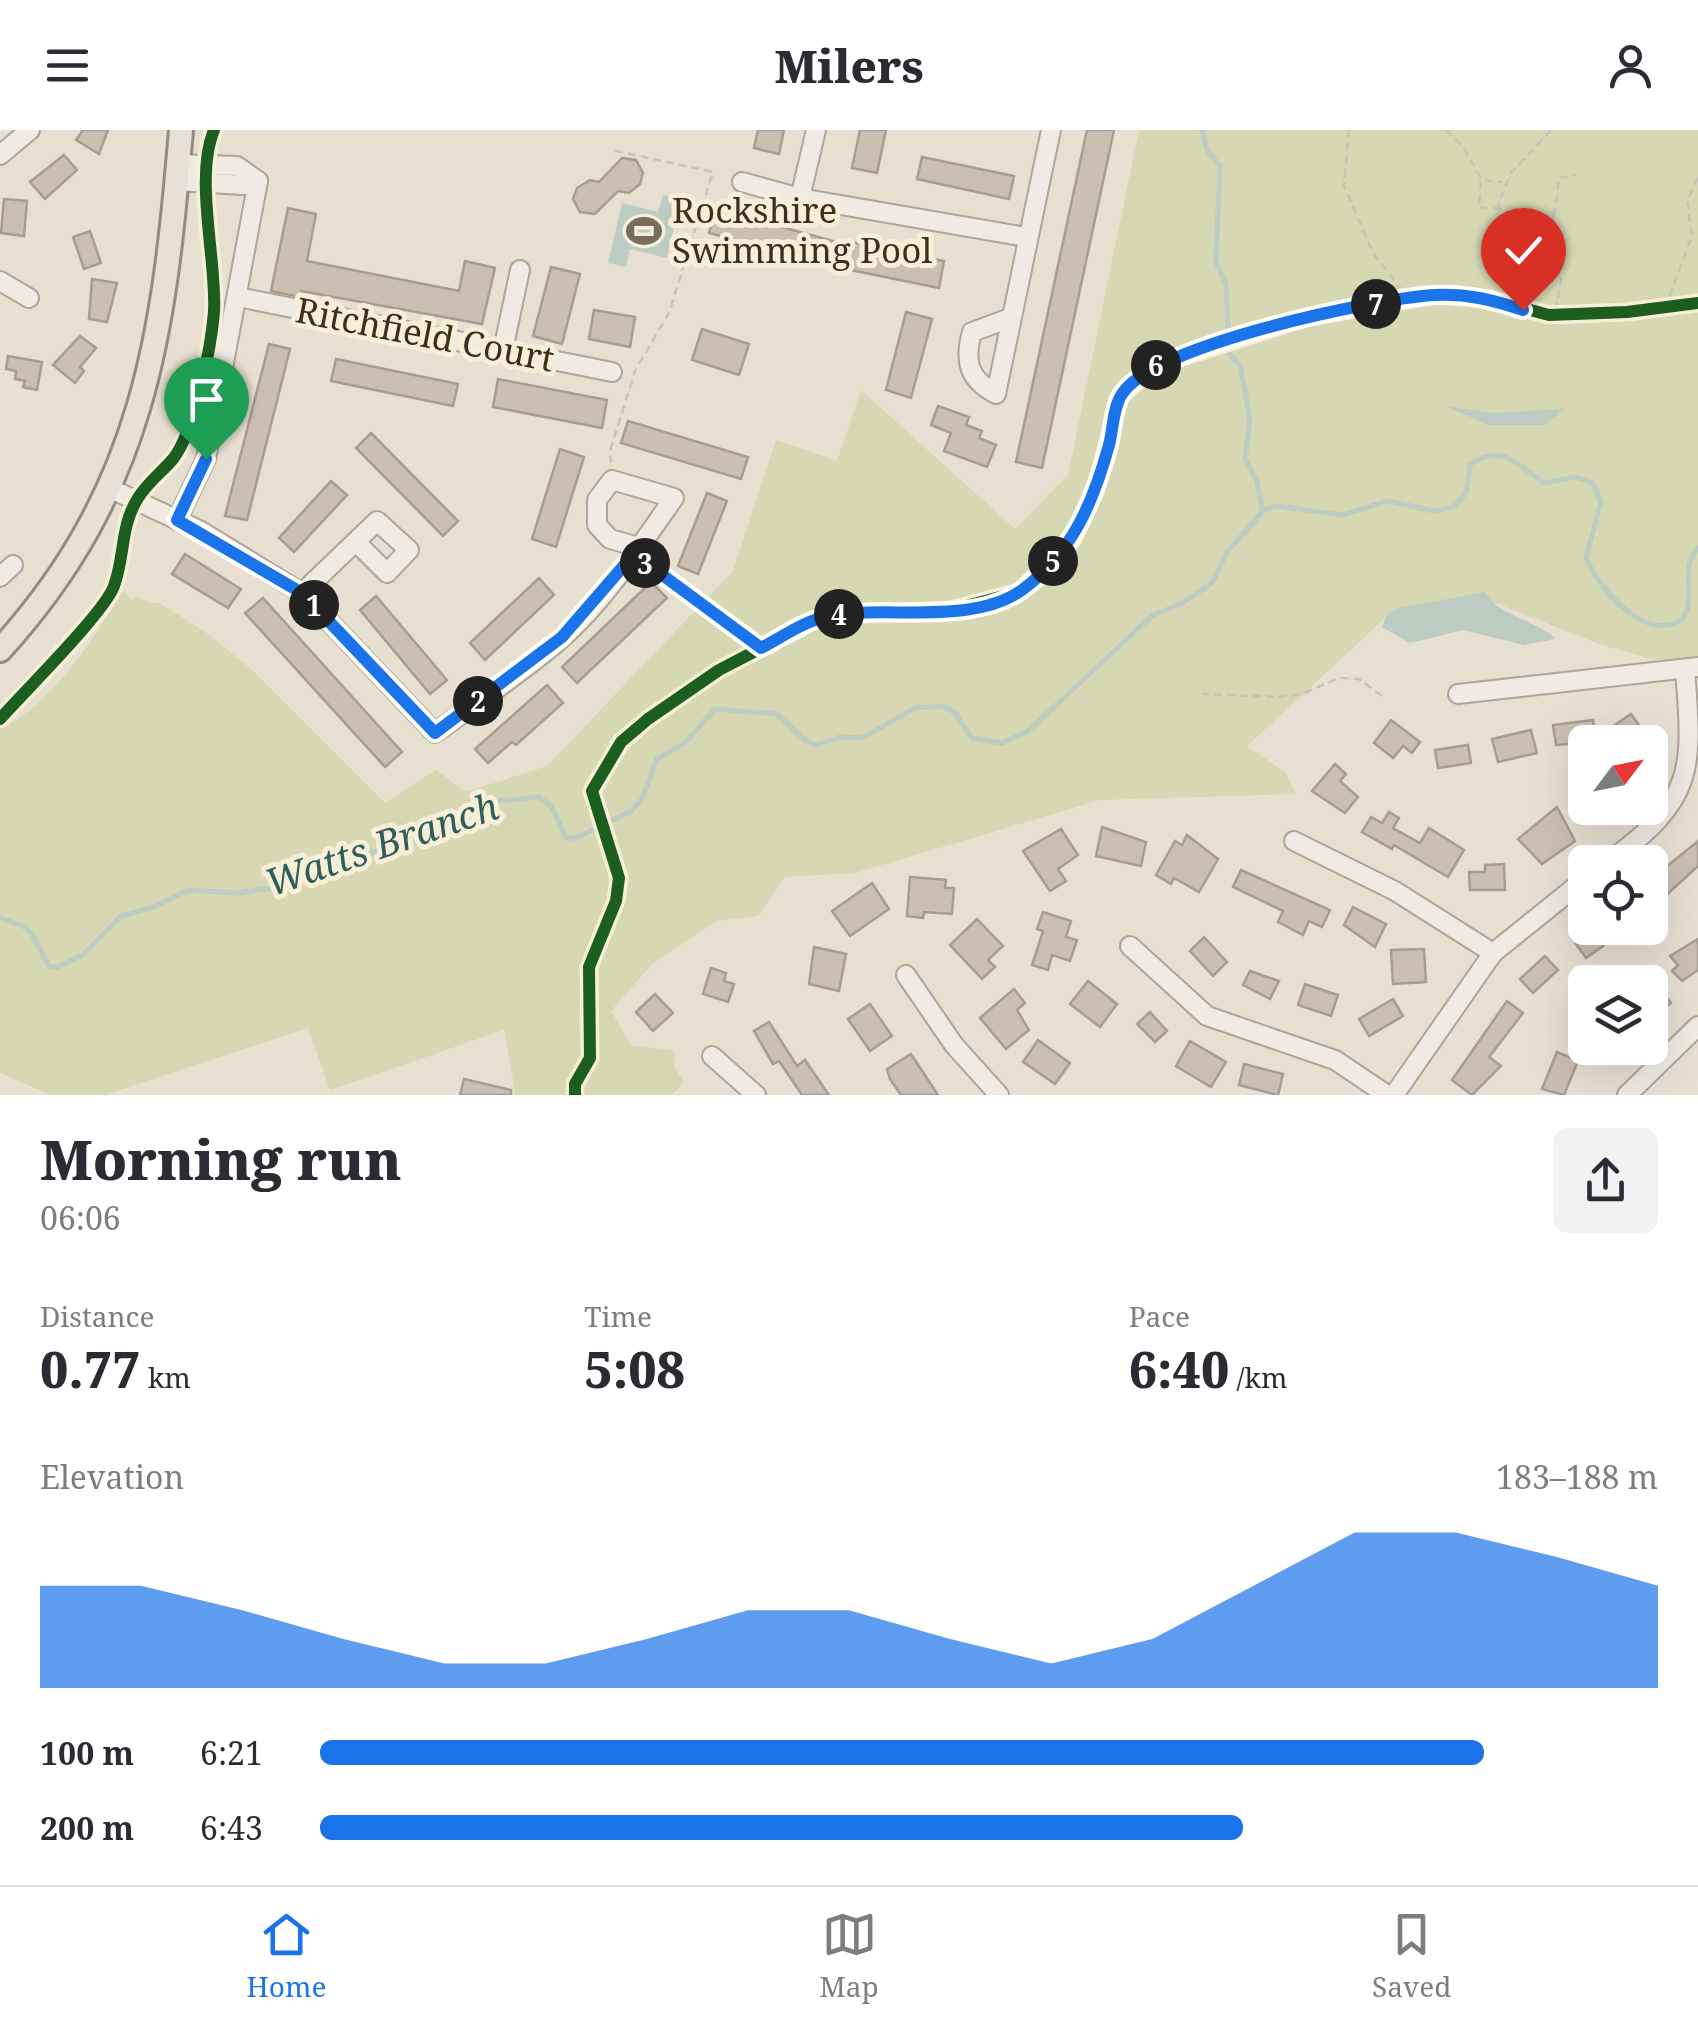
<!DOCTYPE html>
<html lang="en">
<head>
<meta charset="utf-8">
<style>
  body { margin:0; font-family:"Noto Serif",serif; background:#f2f2f3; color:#2b2b33; height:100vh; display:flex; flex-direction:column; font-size:38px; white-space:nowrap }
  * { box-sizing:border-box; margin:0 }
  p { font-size:32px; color:#7c7c81 }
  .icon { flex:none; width:55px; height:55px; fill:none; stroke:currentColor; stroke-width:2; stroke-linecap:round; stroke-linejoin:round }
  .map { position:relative; height:965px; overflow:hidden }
  .sheet { display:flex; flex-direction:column; background:#fff; flex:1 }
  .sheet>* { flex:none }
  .needle { width:65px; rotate:58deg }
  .buttons { position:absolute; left:1568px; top:595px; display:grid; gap:20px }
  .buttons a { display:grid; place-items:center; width:100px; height:100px; border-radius:15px; background:#fff; box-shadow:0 10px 40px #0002; font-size:50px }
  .pin { position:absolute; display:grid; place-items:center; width:85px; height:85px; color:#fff; margin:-102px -42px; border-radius:50% 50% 50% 0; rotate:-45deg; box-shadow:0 0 10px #0007 }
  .pin .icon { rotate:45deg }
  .km { position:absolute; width:50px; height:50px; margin:-25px; border-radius:50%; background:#222; color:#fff; font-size:28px; line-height:50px; text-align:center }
  .round { display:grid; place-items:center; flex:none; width:105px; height:105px; border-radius:15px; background:#f2f2f3 }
  .headline { display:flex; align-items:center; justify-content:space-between; height:170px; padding:0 40px }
  h1 { font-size:55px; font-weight:800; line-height:75px }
  .stats { display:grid; grid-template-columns:repeat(3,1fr); gap:15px; height:170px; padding:10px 40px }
  .stats div { display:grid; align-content:center }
  .stats b { font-size:50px; font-weight:800 }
  .stats small { font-size:28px; font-weight:400 }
  .stats p { font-size:28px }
  .chart { height:280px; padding:20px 40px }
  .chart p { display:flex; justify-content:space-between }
  .chart svg { width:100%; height:180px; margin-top:10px; fill:#1a73e8; opacity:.7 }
  ul { padding:0 40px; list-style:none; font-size:32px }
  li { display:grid; grid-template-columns:160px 120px 1fr; align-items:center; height:75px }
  li i { height:25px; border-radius:12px; background:#1a73e8 }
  header { display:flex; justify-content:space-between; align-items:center; height:130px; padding:0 40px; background:#fff; font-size:45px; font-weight:800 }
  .tab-bar { display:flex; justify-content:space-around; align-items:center; height:140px; border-top:2px solid #e1e1e2; background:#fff; font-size:28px; color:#7c7c81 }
  .tab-bar a { display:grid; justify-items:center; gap:5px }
  .tab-bar .active { color:#1a73e8 }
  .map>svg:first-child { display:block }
</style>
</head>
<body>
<header><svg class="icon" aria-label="menu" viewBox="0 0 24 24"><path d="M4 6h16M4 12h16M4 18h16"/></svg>Milers<svg class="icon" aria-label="person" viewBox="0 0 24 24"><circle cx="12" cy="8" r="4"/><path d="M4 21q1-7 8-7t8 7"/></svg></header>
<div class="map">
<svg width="1698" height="965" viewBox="0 0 1698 965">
  <rect width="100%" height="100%" fill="#e7e0d1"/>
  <!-- green -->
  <path fill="#d6d7b3" d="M1139 0H1698V537L1685 539 1599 514 1478 466 1393 481 1247 616 1285 642 1296 664 1100 670 855 743 785 747 758 786 716 791 652 834 611 881 632 916 674 920 675 938 684 952 672 965H516L504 900 330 960 308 898 104 965H51L0 943V599C53 574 93 509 123 461L132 470 136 465 149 473H160L211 506 252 540 385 673 436 640 466 662 547 636 733 441 776 310 837 331 861 260 1015 399 1068 345Z"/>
  <!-- water -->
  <g fill="#bcccc2">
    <polygon points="663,65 680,68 667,128 630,119 626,137 608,133 622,73 658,82"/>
    <polygon points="1445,276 1494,283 1564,279 1545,295 1489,295"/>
    <path d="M1485 462C1497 486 1537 490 1556 509L1524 515 1463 500 1410 513 1382 497 1387 484 1399 478Z"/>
  </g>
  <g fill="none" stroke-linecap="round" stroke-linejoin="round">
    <!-- stream -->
    <g stroke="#bcccc2" stroke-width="5">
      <polyline points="1202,0 1207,20 1220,36 1216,132 1226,154 1229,223 1240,235 1250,289 1245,329 1257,351 1262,380"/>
      <path d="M0 788 23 796 32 804 49 836 58 837 84 824 121 786 156 776 188 760 237 763 279 757 353 732 448 688 500 671 539 667 552 677 566 708H576L631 681 642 669 657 629 685 613 715 579 777 584 807 612 817 615 840 607 862 608 915 578 943 576 954 582 972 608 1002 613 1027 602 1153 485 1181 474 1212 453 1227 422 1265 379 1277 376 1342 385 1388 371 1434 381 1445 379 1456 375 1467 361 1470 334C1506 312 1517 337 1545 353L1575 347 1592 352 1601 372 1586 428C1598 457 1646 515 1682 489 1698 469 1678 439 1698 418"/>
    </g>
  </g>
  <!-- building -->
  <g fill="#cbbfb2" stroke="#a89c90" stroke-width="2.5">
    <polygon points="83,0 108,0 99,24 76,10"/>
    <polygon points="758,0 784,0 779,24 754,18"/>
    <polygon points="860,0 886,0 877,43 852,38"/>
    <polygon points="1087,0 1114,0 1042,338 1016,332"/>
    <polygon points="64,25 77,40 45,69 30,52"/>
    <polygon points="922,27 1014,46 1009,69 917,49"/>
    <polygon points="622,28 636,30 643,43 640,54 629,63 618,61 595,84 580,82 573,69 577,58 590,50 599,52"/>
    <polygon points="4,69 27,71 24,106 1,103"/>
    <polygon points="288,78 316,84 307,131 459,161 465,131 495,138 482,194 301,161 300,167 271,161"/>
    <polygon points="716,79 851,116 852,112 944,131 939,158 831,136 709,103"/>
    <polygon points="90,101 101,133 84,139 73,107"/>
    <polygon points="551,137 580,144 562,214 533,206"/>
    <polygon points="92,149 117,153 107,192 89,189"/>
    <polygon points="594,180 635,187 630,217 589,209"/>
    <polygon points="906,182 932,189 911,268 886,260"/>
    <polygon points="702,199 749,214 739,245 692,230"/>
    <polygon points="80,206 96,218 80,237 84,241 75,253 53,235"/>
    <polygon points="269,214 290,219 247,390 225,386"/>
    <polygon points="8,226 42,232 37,260 23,257 25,251 15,249 16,241 6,239"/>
    <polygon points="336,229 458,254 453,276 331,251"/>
    <polygon points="498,249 607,270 602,298 493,277"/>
    <polygon points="938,276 969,287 966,295 982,301 979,308 996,315 987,337 944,321 951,303 931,295"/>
    <polygon points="628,291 748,327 741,349 621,313"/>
    <polygon points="371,303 458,391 443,406 356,318"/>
    <polygon points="560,319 584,327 556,417 532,409"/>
    <polygon points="331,351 347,365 294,422 279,408"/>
    <polygon points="707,363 727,371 698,444 678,436"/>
    <polygon points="185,424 241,459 228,478 172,444"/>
    <polygon points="539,448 554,465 485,530 470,513"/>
    <polygon points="651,452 667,468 577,553 562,537"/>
    <polygon points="376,466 447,550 430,564 360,480"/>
    <polygon points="263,468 402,622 385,637 245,483"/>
    <polygon points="547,555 563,573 516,615 512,612 488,633 475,619"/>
    <polygon points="1631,584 1651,612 1624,612 1613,596"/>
    <polygon points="1391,590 1420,612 1412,623 1403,616 1393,628 1374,613"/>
    <polygon points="1593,590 1596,612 1556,615 1553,595"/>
    <polygon points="1531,600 1537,623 1498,632 1492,609"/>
    <polygon points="1468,615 1471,633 1438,638 1435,620"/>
    <polygon points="1335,634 1346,644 1340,651 1358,667 1345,683 1312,661"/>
    <polygon points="1557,677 1575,711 1542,734 1518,709"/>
    <polygon points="1583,678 1613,678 1592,691"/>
    <polygon points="1389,682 1399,688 1393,698 1420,713 1429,698 1464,720 1448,747 1394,715 1392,719 1362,702 1371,687 1382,693"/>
    <polygon points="1102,697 1146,712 1141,736 1096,726"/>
    <polygon points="1061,699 1078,725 1058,739 1066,751 1050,761 1023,721"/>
    <polygon points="1187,705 1218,729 1199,762 1174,748 1171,754 1156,745 1175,711 1182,715"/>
    <polygon points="1698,711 1698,736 1650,780 1650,750"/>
    <polygon points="1504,734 1505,760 1470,760 1469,742 1485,742 1485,735"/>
    <polygon points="1241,740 1330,780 1322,797 1309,791 1303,805 1278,792 1283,781 1233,757"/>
    <polygon points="910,747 946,750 945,758 954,758 952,784 924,782 923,788 907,786"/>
    <polygon points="872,753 889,779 850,806 832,781"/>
    <polygon points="1353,777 1386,794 1375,817 1344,795"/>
    <polygon points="1043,782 1071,791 1066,807 1077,810 1070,831 1052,825 1048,840 1032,835 1043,801 1037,799"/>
    <polygon points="977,789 1003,816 988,830 995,837 982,849 950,815"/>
    <polygon points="1585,798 1616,798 1598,810 1603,816 1586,828 1571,807"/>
    <polygon points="1204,807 1227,832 1213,846 1190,821"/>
    <polygon points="1698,809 1698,840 1682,851 1672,841 1678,835 1670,826"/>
    <polygon points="814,817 846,824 839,861 809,854"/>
    <polygon points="1424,819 1426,852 1393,854 1391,820"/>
    <polygon points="1545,826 1558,840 1533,863 1520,849"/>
    <polygon points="711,838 726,843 724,851 734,854 728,872 703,864"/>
    <polygon points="1250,841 1279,851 1270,869 1243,855"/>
    <polygon points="1088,851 1117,874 1100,897 1070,874"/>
    <polygon points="1305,854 1338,865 1331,886 1298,875"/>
    <polygon points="1014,859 1025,873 1017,880 1029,900 1006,919 980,888"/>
    <polygon points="1660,859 1671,873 1650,889 1650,867"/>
    <polygon points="655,864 673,883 653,901 636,882"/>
    <polygon points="1393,869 1403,886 1369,906 1359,889"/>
    <polygon points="1507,871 1523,883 1489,927 1501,936 1472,965 1452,950"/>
    <polygon points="870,874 892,906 870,921 848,889"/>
    <polygon points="1150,882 1167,901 1155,912 1137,894"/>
    <polygon points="769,892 797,936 805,930 829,965 802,965 779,931 773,934 754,901"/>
    <polygon points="1038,910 1070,933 1055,954 1023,932"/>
    <polygon points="1190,911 1226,932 1211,957 1176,936"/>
    <polygon points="1557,922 1578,931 1564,965 1542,959"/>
    <polygon points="911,924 938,965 901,965 890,949 887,939"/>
    <polygon points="1244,934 1283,944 1278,965 1239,955"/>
    <polygon points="464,949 511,960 511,965 460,965"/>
  </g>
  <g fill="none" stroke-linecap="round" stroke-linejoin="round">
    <defs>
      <g id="minor">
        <polyline points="0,25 30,0"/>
        <polyline points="178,34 237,36 258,51"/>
        <polyline points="176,51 243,55 258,51"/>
        <polyline points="742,52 800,68 1026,107"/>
        <polyline points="800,68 816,0"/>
        <polyline points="0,151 29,168"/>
        <polyline points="238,167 612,242"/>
        <path d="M1010 188 972 202C964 231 968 249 996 264L1051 0"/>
        <polyline points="503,220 520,140"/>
        <path d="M109 358 201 401 302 463 435 603C477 572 522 543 561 509 605 470 640 416 674 368L612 350 597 370V395L610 409 639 417"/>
        <polyline points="177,390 206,329 258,51"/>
        <polyline points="0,447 13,435"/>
        <polyline points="302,463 377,391 409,420 387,443 356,412"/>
        <polyline points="1458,564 1698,537"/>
        <polyline points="1294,711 1395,761 1493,823"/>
        <path d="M1608 732C1695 669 1693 641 1685 539"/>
        <polyline points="1130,816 1207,886 1335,930 1387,965"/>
        <polyline points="906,845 954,915 999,965"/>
        <polyline points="712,926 756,965"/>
        <polyline points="1394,965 1493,823 1585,749"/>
        <polyline points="1627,965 1698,896"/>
      </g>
      <path id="major" d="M0 520C145 361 164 204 181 0"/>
    </defs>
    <!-- minor casing -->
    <use href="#minor" stroke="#ada599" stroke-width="22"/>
    <!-- major casing -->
    <use href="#major" stroke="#928b80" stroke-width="28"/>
    <!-- path -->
    <g stroke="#c8c2b9" stroke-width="2.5" stroke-dasharray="8 5" stroke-linecap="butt">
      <polyline points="1349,0 1344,56 1373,123 1408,168"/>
      <polyline points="1446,0 1464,18 1482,50 1502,52"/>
      <polyline points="1551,0 1511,43 1498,76 1509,88 1534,94 1555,81 1559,48 1576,45"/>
      <polyline points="1481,52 1479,77 1500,79"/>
      <polyline points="1554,83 1552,94 1561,151 1555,183"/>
      <polyline points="1379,171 1390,147"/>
      <polyline points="1665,178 1692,106 1687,71 1698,48"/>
      <polyline points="611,333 610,321 635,241 669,183 713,42 612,20"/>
      <polyline points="649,436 760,516"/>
      <polyline points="1201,564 1280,567 1302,564 1339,548 1359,549 1385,568"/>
      <polyline points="575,965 575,954 590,928 589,837 616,771 619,748 592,661 621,612 648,589 719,540 823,486 951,480 1019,462 1073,409 1096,359 1119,267 1157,235 1305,188 1435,165 1490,169 1549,185 1627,182 1698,173"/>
    </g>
    <!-- minor -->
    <use href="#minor" stroke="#efebe3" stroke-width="18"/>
    <!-- major -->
    <use href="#major" stroke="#e6e1d4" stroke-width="22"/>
    <defs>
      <g id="cycleway">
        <path d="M0 589C24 562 104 483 114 456 125 427 120 396 138 368 148 352 162 342 173 329 195 301 211 217 214 182 217 131 194 48 214 0"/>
        <polyline points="575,965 575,954 590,928 589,837 616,771 619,748 592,661 621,612 648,589 719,540 823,486 951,480 1019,462 1073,409 1096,359 1119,267 1157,235 1305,188 1435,165 1490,169 1549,185 1627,182 1698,173"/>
      </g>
    </defs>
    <!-- cycleway casing -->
    <use href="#cycleway" stroke="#f7eed8" stroke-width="19"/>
    <!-- cycleway -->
    <use href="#cycleway" stroke="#1b5e20" stroke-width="12"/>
  </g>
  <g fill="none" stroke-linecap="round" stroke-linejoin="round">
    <defs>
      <path id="route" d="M206 329 177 390 302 463 435 603 562 507 634 424 761 518C782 507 806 490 829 486 885 475 972 496 1022 460 1072 423 1093 373 1109 315 1113 300 1113 277 1122 264 1153 215 1373 169 1434 165 1466 163 1493 170 1523 180"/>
    </defs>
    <!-- route casing -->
    <use href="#route" stroke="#fff" stroke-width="20"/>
    <!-- route -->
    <use href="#route" stroke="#1a73e8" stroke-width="12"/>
  </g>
  <!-- icons -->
  <defs>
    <symbol id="stadium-bare" viewBox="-9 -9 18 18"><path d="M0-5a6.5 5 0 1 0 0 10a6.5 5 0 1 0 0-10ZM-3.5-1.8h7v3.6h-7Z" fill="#786c5e" stroke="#f7eed8" stroke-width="2.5" paint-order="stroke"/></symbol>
  </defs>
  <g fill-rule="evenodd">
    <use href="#stadium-bare" x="619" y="76" width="50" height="50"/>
  </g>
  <g text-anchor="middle" stroke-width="10" stroke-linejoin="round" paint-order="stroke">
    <!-- poi labels -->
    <g font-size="35" fill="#3d2e20" stroke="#f7eed8" text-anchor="start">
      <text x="672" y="93">Rockshire<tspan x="672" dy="40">Swimming Pool</tspan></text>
    </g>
    <!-- street labels -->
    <g font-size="35" fill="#3d2e20" stroke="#f7eed8">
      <text transform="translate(425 205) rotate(11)" y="12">Ritchfield Court</text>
    </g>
    <!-- water labels -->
    <g font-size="38" font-style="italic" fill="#2f5d5a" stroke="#f7eed8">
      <text transform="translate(382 715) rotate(-19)" y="13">Watts Branch</text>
    </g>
  </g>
</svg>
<div class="buttons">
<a><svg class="needle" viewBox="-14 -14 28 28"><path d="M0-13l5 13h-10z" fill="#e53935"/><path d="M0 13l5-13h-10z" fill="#7c7c81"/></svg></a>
<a><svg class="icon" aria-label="locate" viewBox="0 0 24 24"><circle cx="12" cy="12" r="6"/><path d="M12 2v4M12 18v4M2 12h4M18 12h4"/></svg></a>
<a><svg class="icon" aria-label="layers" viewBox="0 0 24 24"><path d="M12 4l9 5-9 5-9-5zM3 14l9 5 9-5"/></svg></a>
</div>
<div class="pin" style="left:206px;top:329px;background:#1e9e55"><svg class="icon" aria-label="arrive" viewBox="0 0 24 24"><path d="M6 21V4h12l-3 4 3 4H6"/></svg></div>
<div class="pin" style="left:1523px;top:180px;background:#d93025"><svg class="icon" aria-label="check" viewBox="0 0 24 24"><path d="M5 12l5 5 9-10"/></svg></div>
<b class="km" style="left:314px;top:475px">1</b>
<b class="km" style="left:478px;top:571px">2</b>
<b class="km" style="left:645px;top:433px">3</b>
<b class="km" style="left:839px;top:484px">4</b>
<b class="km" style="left:1053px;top:431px">5</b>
<b class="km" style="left:1156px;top:235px">6</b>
<b class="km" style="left:1376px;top:174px">7</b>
</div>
<section class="sheet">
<div class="headline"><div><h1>Morning run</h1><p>06:06</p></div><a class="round"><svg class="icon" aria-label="share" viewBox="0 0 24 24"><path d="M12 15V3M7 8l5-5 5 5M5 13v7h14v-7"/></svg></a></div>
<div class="stats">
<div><p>Distance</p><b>0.77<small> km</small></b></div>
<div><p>Time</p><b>5:08</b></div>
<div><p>Pace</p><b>6:40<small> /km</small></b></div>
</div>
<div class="chart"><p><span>Elevation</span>183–188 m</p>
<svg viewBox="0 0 160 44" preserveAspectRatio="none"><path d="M0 44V19L10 19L20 25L30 32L40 38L50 38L60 32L70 25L80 25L90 32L100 38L110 32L120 19L130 6L140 6L150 12L160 19V44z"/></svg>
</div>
<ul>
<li><b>100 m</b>6:21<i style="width:87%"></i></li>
<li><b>200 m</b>6:43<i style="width:69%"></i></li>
</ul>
</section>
<nav class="tab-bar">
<a class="active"><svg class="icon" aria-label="home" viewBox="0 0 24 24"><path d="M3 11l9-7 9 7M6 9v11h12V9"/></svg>Home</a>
<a><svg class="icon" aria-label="map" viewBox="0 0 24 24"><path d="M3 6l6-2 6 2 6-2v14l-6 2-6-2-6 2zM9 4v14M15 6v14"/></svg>Map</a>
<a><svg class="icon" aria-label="saved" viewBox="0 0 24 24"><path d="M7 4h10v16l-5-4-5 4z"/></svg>Saved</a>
</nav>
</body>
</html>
